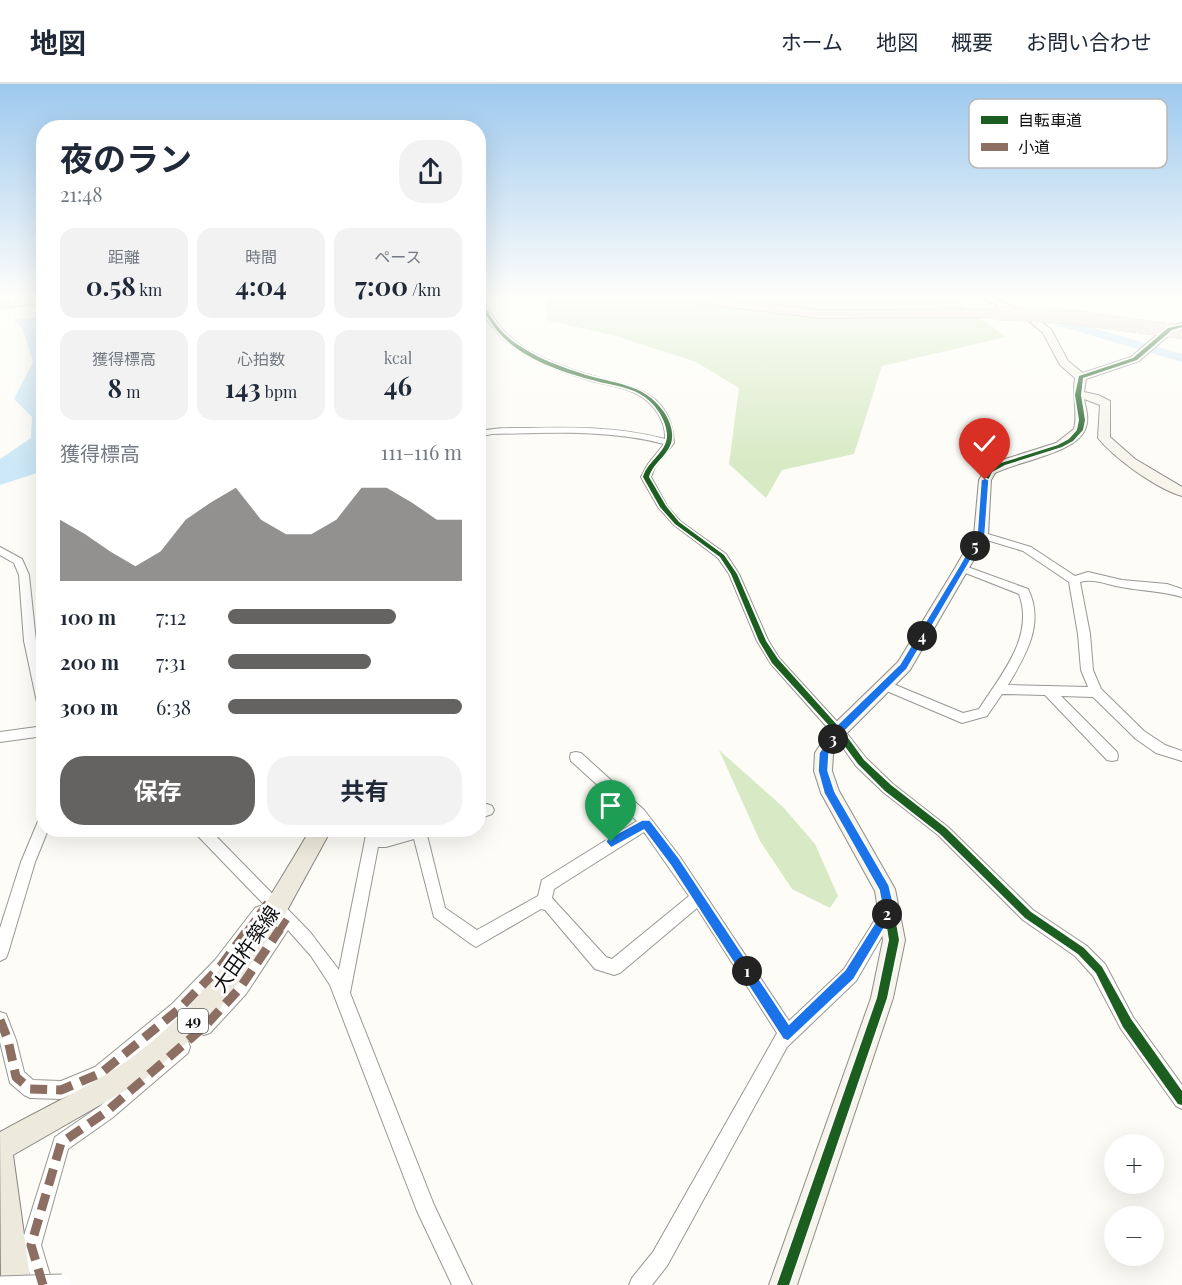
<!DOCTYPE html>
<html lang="ja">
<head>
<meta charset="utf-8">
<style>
  body { margin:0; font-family:"Playfair Display","Noto Sans JP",serif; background:#f2f2f3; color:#1f2937; height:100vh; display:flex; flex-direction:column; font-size:22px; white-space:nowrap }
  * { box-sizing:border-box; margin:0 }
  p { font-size:20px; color:#747a83 }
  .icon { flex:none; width:33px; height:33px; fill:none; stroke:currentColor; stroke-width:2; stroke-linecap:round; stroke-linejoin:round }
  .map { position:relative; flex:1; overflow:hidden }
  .sheet { position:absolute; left:36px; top:36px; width:450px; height:717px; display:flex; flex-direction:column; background:#fff; border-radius:24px; box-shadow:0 6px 24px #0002 }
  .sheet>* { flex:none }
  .fabs { position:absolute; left:1104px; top:1050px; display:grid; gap:12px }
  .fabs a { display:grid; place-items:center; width:60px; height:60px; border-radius:50%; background:#fff; box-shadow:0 6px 24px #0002; font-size:30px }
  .pin { position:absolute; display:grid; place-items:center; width:51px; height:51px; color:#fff; margin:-62px -26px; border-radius:50% 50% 50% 0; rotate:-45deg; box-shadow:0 0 6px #0007 }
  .pin .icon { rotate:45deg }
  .km { position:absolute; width:30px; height:30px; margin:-15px; border-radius:50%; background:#222; color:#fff; font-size:16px; line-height:30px; text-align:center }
  .round { display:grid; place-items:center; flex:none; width:63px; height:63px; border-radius:24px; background:#f2f2f3 }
  .summary { display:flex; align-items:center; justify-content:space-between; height:102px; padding:0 24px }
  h1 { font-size:33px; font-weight:700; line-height:45px }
  .stats { display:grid; grid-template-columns:repeat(3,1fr); gap:9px; height:102px; padding:6px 24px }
  .stats div { display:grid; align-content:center; border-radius:15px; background:#f2f2f3; text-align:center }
  .stats b { font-size:26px; font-weight:700 }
  .stats small { font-size:16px; font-weight:400 }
  .stats p { font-size:16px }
  .chart { height:168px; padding:12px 24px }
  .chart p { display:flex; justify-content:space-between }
  .chart svg { width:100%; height:108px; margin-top:6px; fill:#646362; opacity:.7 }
  .cta { display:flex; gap:12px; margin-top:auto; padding:12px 24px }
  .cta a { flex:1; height:69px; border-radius:24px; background:#646362; color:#fff; font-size:24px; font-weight:700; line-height:69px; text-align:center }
  .cta a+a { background:#f2f2f3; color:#1f2937 }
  ul { padding:0 24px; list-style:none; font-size:20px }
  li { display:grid; grid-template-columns:96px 72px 1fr; align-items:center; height:45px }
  li i { height:15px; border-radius:8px; background:#646362 }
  header { display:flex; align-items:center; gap:36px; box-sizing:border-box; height:84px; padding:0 30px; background:#fff; border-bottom:2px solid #e0e1e3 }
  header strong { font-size:28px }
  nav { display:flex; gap:33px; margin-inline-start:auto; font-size:21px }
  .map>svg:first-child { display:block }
</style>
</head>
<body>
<header>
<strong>地図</strong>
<nav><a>ホーム</a><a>地図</a><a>概要</a><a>お問い合わせ</a></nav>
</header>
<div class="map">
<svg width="1182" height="1201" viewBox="0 0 1182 1201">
  <rect width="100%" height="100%" fill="#fdfcf7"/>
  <!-- forest -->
  <g fill="#d8eac5">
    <polygon points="547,210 766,210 773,213 945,210 1006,253 882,282 854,370 782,386 766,414 729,380 739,304 696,278 616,252 546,236"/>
    <polygon points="719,666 783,723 815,760 838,812 830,824 792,805 760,757"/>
  </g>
  <!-- water -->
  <polygon fill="#cde8f7" points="43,233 43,387 0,401 0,375 31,354 32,333 14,315 33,278 23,245 14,236"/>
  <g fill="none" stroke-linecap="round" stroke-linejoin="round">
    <!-- river -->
    <polygon fill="#cde8f7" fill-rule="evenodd" points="1029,225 1182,270 1182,278 1025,232 1023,229"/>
    <defs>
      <g id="street">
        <path d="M478 212C485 217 489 227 494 234 501 246 511 255 523 263 542 275 564 283 586 290 629 303 671 304 674 359L655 383 651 393 667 422 680 437 726 470 739 490 768 556 779 574 842 643 866 674 893 700 948 743 1033 826 1087 862 1105 880 1133 933 1182 1001V1025L1176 1022 1121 945 1093 892 1075 872 1023 836 938 751 883 708 856 682 834 651 771 580 757 557 729 490 718 474 674 441 658 423 641 393 648 380 664 360C608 345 550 349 492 350L478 353V348C495 343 512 344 530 344 576 343 621 343 665 355 666 336 653 319 637 310 623 303 607 301 592 297 555 286 511 271 488 237 483 229 478 222 478 212Z"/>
        <path d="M981 448 1031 463 1075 492 1088 488 1122 496 1167 500 1182 505V513C1162 507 1142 507 1121 503 1107 501 1094 494 1080 498L1090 550 1093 586 1101 605 1144 647 1165 661 1182 667V677L1156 669 1136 655 1093 613 1061 612 1117 668 1118 672 1117 676 1112 677 1107 676 1045 611 1002 610 987 632 962 639 882 605 880 602 882 599 886 597 963 629 979 625C1000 592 1035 553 1019 510L958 486 957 484 958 482 962 481 1028 505C1045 539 1026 571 1008 601L1088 603 1081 586 1078 550 1069 498 1023 467 977 453 976 451Z"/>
        <polygon points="0,463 22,475 29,491 36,557 44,593 44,628 38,623 24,557 19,491 14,479 0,471"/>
        <polygon points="44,642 44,652 0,658 0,648"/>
        <path d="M576 668 581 669 644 726 651 735 680 773 789 937 844 885 883 823 888 821 893 823 896 828 856 897 787 963 667 1182 652 1201H629L632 1194 653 1168 777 949 697 824 620 889 614 891 595 885 545 826 541 825 481 860 476 863 471 860 434 833 414 755 386 763H378L350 909 434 1121 472 1201H452L417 1127 330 901 311 872 288 846 246 910 210 949 204 951 198 949 196 943 198 937 234 898 278 835 196 750 194 746H210L310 848 339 886 367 746H381L380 750 386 751 405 746H432L430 750 427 751 445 824 477 846 538 812 542 796 637 737 571 677 570 673 571 669ZM644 748 689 812 612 875 606 873 552 814 554 805Z"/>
        <polygon points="487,720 492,722 494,726 492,730 478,735 478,723"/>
        <polygon points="44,733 44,746 48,746 35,778 8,869 6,874 0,877 0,844 21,778 39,735"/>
        <polygon points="260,822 265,824 268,829 265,834 227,888 184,932 107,995 61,1015 30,1014 24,1011 10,999 0,958 0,928 6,930 16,956 24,988 33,996 61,997 95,983 172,920 215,876 255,824"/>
        <polygon points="182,955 188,957 190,963 188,969 112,1034 68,1065 41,1161 53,1201 33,1201 21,1161 55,1053 100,1022 176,957"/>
      </g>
      <path id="secondary" d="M975 210H988L1036 234 1051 245 1068 277 1083 289 1131 273 1166 243 1182 239V245L1174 247 1139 277 1086 295 1084 308 1098 311 1110 317V353L1135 375 1182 403V412C1157 405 1114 374 1098 354L1100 321 1084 315C1086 324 1089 334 1086 343 1079 369 1018 377 995 389L991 396 988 451 969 484 910 586 844 652 833 670 832 687 839 707 895 805 905 856 893 914 797 1201H769L871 914 883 856 875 807 821 709 814 687 815 669 832 642 898 578 955 484 974 451 979 396 986 384 999 377 1056 359 1074 345C1078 328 1072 311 1075 294L1060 281 1043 249 1030 238Z"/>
      <path id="primary" d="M310 746H331L285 830 210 939 142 997 13 1071 31 1201H1L0 1048C41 1025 85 1005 124 979 207 922 260 830 310 746Z"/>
      <g id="highway">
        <polygon points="649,210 686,210 818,226 996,225 1002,229 996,233 818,234 655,214"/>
        <polygon points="44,211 44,219 0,225 0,217"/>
      </g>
    </defs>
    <!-- street casing -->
    <use href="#street" stroke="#979795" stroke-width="2"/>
    <!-- secondary casing -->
    <use href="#secondary" stroke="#8e8d8b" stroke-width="2"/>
    <!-- primary casing -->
    <use href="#primary" stroke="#858482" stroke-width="2"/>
    <!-- highway casing -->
    <use href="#highway" stroke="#858482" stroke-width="1"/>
    <!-- street -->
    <use href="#street" fill="#fffffe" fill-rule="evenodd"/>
    <!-- secondary -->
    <use href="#secondary" fill="#f6f4eb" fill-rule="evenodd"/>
    <!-- primary -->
    <use href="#primary" fill="#ede9dc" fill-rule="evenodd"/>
    <!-- highway -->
    <use href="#highway" fill="#eae1d8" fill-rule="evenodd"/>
    <defs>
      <polyline id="street-bridge" points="0,1201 62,1199"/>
      <polyline id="highway-bridge" points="996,229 1072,233 1182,248"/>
    </defs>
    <!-- street-bridge casing -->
    <use href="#street-bridge" stroke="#979795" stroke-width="19" stroke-linecap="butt"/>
    <!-- highway-bridge casing -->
    <use href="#highway-bridge" stroke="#858482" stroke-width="14" stroke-linecap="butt"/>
    <!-- street-bridge -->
    <use href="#street-bridge" stroke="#fffffe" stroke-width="17"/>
    <!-- highway-bridge -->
    <use href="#highway-bridge" stroke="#eae1d8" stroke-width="14"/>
    <!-- quiet-far1 -->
    <g stroke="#8d6e63" stroke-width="7" stroke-dasharray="14 7" stroke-linecap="butt">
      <polyline points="247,847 269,816"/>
      <polyline points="279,847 287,835"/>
    </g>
    <!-- quiet -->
    <g stroke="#8d6e63" stroke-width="9" stroke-dasharray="17 9" stroke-linecap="butt">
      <polyline points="0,936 8,956 16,993 30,1005 61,1006 101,989 178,926 221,882 248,845"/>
      <polyline points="43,1201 31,1161 61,1059 106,1028 206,941 240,904 280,845"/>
    </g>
    <defs>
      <path id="cycleway" d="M478 213C484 219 488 228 493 236 501 248 511 257 523 264 542 276 562 283 583 290 614 300 644 299 664 328 669 336 673 345 672 354 671 370 653 378 649 393L666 422 679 438 724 471 737 490 766 557 778 575 838 642 901 580 959 484 978 451 982 396 988 386 1001 379 1058 361 1069 355 1077 346 1079 336 1075 311 1079 292 1133 274 1168 244 1182 241V243L1172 246 1137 276 1083 294 1081 311 1085 336 1083 346 1073 357 1062 363 1005 381 992 388 988 396 984 451 965 484 907 584 843 647 864 676 891 701 946 744 1031 828 1084 864 1102 883 1131 935 1182 1007V1021L1178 1020 1123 943 1096 889 1078 870 1025 834 940 750 885 707 858 680 838 653 828 670 827 687 834 708 890 805 899 856 887 914 789 1201H777L877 914 889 856 881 806 827 712 819 687 820 669 834 647 772 579 759 557 731 490 720 473 675 440 660 423 643 393C648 376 668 368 667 350 666 334 653 317 640 310 626 302 610 301 596 297 558 287 512 272 490 237 485 230 478 222 478 213Z"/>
    </defs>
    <!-- cycleway casing -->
    <use href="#cycleway" stroke="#fff" stroke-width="3"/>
    <!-- cycleway -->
    <use href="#cycleway" fill="#1b5e20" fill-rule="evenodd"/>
  </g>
  <!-- sky -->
  <linearGradient id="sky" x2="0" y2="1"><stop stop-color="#9dc9ee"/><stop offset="0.56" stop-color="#fefefb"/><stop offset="1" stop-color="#fefefb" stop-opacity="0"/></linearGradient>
  <rect width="1182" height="378" fill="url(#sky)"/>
  <!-- route -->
  <polygon fill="#1a73e8" stroke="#fff" stroke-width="1.5" points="985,394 989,396 985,451 966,484 907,585 842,650 829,670 828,687 835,708 889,801 895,826 854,895 788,957 783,955 671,782 644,746 611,764 606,758 607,755 642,736 650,736 679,774 789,940 845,886 883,826 879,806 824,709 818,687 819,669 834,644 900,580 958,484 977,451 981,396"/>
  <g text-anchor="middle" stroke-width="6" stroke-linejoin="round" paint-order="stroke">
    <!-- shield labels -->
    <rect fill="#fff" stroke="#585858" stroke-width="1.5" x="178" y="925" width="30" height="24" rx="4.5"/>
    <g font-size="15" font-weight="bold" fill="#111">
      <text x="193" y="942">49</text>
    </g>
    <!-- near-street labels -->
    <g font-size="20" fill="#111" stroke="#fff">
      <text transform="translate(246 865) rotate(-55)" y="7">大田杵築線</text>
    </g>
  </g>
  <!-- legend -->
  <rect x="969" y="15" width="198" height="69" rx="9" fill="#fff" stroke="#b8b8b8" stroke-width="1.5"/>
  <rect x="981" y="32" width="27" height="8" fill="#1b5e20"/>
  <rect x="981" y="59" width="27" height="8" fill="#8d6e63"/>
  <g font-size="16" fill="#111">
    <text x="1018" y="42">自転車道</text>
    <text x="1018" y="69">小道</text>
  </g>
</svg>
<div class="fabs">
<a>+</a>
<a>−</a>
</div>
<div class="pin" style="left:611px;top:758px;background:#1e9e55"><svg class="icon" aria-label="arrive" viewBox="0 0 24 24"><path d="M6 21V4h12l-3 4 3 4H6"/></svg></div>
<div class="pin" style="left:985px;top:396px;background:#d93025"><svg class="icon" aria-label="check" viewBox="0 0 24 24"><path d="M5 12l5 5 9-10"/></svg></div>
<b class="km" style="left:747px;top:887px">1</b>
<b class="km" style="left:887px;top:830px">2</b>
<b class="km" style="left:833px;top:655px">3</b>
<b class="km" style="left:922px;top:552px">4</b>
<b class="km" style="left:975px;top:462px">5</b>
<section class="sheet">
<div class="summary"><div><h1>夜のラン</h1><p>21:48</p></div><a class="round"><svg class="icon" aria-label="share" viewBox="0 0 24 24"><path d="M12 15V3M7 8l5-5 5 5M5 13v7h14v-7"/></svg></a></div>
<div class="stats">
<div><p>距離</p><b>0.58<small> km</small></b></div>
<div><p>時間</p><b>4:04</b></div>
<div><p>ペース</p><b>7:00<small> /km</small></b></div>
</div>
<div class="stats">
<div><p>獲得標高</p><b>8<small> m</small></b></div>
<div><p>心拍数</p><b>143<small> bpm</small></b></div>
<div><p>kcal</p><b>46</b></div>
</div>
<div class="chart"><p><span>獲得標高</span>111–116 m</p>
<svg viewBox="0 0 160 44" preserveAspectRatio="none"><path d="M0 44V19L10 25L20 32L30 38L40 32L50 19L60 12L70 6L80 19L90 25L100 25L110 19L120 6L130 6L140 12L150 19L160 19V44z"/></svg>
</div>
<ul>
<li><b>100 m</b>7:12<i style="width:72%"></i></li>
<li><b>200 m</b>7:31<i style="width:61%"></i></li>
<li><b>300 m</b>6:38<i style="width:100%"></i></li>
</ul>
<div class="cta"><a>保存</a><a>共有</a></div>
</section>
</div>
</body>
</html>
